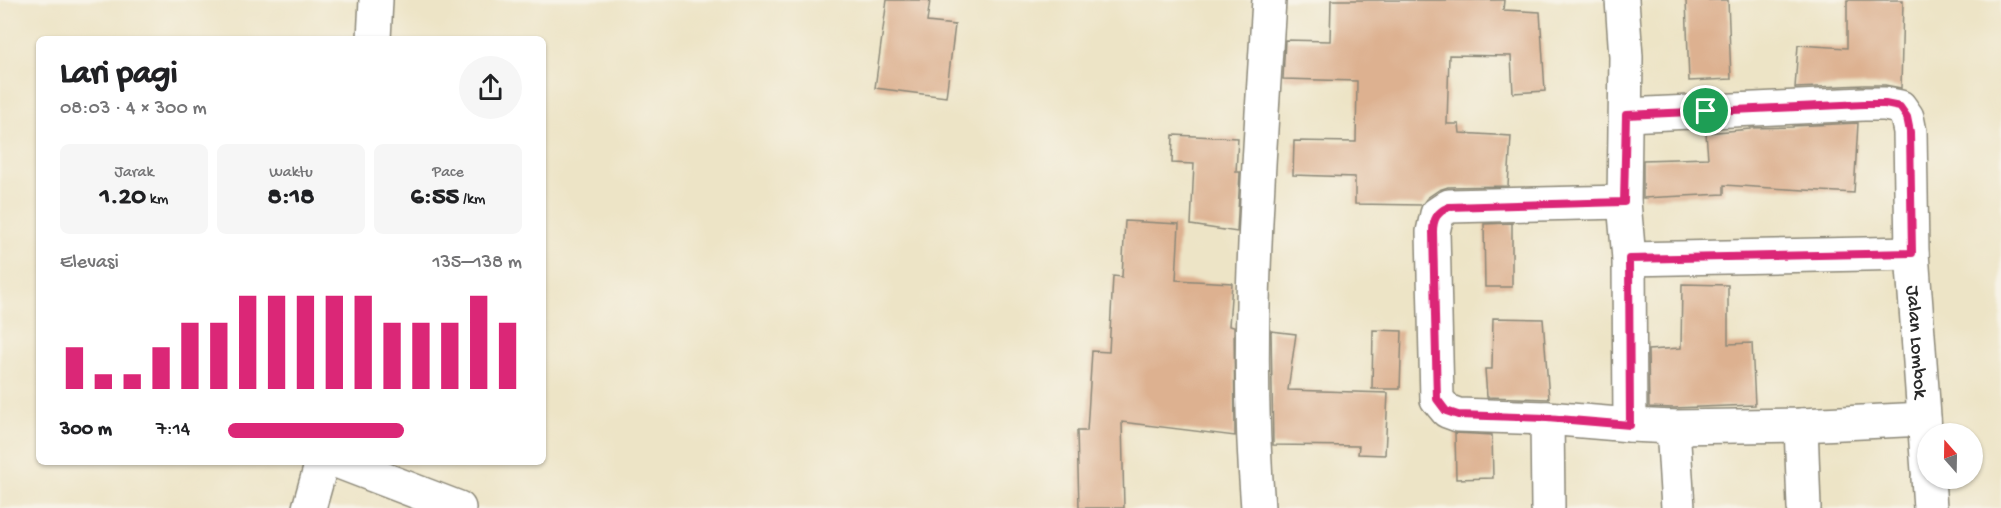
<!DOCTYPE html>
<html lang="id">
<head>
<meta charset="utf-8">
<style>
  body { margin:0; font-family:"Gochi Hand",sans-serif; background:#f6f6f6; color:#202124; height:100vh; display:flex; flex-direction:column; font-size:22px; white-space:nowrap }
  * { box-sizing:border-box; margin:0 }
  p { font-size:20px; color:#757577 }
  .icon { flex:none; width:33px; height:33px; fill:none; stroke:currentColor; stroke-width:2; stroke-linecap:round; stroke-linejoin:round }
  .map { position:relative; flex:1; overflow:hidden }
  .sheet { position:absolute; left:36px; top:36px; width:510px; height:429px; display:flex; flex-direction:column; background:#fff; border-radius:9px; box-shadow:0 2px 4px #0004 }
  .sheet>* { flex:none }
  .needle { width:39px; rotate:340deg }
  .fabs { position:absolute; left:1917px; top:423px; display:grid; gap:12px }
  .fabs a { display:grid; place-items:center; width:66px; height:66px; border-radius:50%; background:#fff; box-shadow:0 2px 4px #0004; font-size:30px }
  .pin { position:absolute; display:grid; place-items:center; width:51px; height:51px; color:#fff; margin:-26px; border:3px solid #fff; border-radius:50%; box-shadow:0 2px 6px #0007 }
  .round { display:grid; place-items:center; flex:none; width:63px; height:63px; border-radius:32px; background:#f6f6f6 }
  .head { display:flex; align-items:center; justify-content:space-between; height:102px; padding:0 24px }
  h1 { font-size:33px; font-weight:700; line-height:45px }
  .stats { display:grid; grid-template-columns:repeat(3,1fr); gap:9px; height:102px; padding:6px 24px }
  .stats div { display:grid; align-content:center; border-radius:9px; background:#f6f6f6; text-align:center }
  .stats b { font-size:26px; font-weight:700 }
  .stats small { font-size:16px; font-weight:400 }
  .stats p { font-size:16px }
  .chart { height:168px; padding:12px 24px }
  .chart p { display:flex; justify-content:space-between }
  .chart svg { width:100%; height:108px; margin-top:6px; stroke:#db2777; stroke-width:6 }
  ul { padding:0 24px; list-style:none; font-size:20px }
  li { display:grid; grid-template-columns:96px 72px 1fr; align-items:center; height:45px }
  li i { height:15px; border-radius:8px; background:#db2777 }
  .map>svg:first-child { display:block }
</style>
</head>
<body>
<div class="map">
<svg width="2001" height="508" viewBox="0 0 2001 508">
  <rect width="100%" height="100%" fill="#f7f3e8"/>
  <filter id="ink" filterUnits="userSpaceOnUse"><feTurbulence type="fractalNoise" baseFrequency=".0167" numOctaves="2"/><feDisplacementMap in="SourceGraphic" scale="12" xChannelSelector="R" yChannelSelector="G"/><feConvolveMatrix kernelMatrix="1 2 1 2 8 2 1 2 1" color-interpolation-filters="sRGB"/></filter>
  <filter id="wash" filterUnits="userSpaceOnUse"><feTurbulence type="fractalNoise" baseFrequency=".008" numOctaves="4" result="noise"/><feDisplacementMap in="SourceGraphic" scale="24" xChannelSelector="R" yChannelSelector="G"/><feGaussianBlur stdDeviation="1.35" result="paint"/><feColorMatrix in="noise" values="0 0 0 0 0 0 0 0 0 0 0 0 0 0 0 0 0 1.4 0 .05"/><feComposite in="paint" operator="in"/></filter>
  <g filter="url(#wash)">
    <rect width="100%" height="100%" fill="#ede4c6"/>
    <g id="blocks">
      <!-- building -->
      <g fill="#ddb190">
        <polygon points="887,0 930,0 927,22 955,25 946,97 875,88"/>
        <polygon points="1331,0 1504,0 1503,10 1540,12 1545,91 1513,93 1511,56 1449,55 1447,124 1459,124 1460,133 1511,136 1508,186 1448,187 1439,190 1427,198 1422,205 1355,204 1355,177 1293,175 1294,141 1356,142 1357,81 1283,79 1285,40 1330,41"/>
        <polygon points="1686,0 1728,0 1731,79 1689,81"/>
        <polygon points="1847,0 1903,0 1901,88 1885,85 1864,85 1795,88 1798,45 1847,48"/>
        <polygon points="1858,123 1854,193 1724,185 1724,194 1643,198 1643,160 1708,158 1706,133 1750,129 1750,128 1793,127 1793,126"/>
        <polygon points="1173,135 1238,138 1236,172 1240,172 1237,232 1191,225 1194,164 1172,163"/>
        <polygon points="1125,221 1179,224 1176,280 1232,283 1229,326 1234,327 1235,436 1122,422 1124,508 1079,508 1077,431 1087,431 1092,351 1109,352 1113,276 1122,277"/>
        <polygon points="1512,223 1512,287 1485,287 1484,224"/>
        <polygon points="1682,284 1728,285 1728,344 1752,343 1755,405 1673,408 1649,407 1648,350 1681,348"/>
        <polygon points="1493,318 1543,319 1549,399 1487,397 1485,369 1492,369"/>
        <polygon points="1373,330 1402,331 1400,389 1372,389"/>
        <polygon points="1271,331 1296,334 1288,390 1388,393 1385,455 1358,454 1359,446 1273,445"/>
        <polygon points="1455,433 1492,435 1493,478 1456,479"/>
      </g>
    </g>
  </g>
  <g filter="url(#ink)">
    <use href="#blocks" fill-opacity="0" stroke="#8c8878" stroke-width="1.5"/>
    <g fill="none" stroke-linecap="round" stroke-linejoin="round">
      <defs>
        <g id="street">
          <polyline points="1622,0 1626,57 1624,202 1629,259 1630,425"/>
          <polyline points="374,39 376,0"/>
          <path id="s1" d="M1626 115 1864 104H1885L1900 107 1907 117 1910 132 1912 253 1928 471"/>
          <polyline points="1624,202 1449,206 1437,214 1433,232 1437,399 1447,411 1458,415 1547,418 1630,425 1673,427 1801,425 1924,419"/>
          <polyline points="1629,259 1912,253"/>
          <polyline points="1547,418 1548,508"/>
          <polyline points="1801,425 1804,508"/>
          <polyline points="1673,427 1678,508"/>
          <polyline points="339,462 459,508"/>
          <polyline points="1928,478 1930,508"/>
          <polyline points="309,508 322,462"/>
          <path d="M1258 508C1244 339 1259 169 1269 0"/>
        </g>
      </defs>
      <!-- street casing -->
      <use href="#street" stroke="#8c8878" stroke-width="36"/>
      <!-- street -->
      <use href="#street" stroke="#fff" stroke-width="33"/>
    </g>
  </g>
  <g fill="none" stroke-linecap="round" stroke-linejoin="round" filter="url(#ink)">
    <defs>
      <path id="route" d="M1864 104H1885L1900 107 1907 117 1910 132 1912 253 1629 259 1630 425 1547 418 1458 415 1446 411 1437 399 1433 232C1433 219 1437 212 1449 207L1624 202 1626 115Z"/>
    </defs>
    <!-- route casing -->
    <use href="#route" stroke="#fff" stroke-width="12"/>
    <!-- route -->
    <use href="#route" stroke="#db2777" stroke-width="8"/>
  </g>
  <g text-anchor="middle" stroke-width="4.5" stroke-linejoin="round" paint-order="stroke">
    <!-- street labels -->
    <g font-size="20" fill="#2b2b2b" stroke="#f7f3e8">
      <text dy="7" stroke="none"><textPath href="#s1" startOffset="512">Jalan Lombok</textPath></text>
    </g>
  </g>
</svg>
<div class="fabs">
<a><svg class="needle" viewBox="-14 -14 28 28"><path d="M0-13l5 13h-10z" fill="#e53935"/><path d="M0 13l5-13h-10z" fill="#757577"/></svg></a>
</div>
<div class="pin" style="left:1706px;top:111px;background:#1e9e55"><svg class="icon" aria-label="arrive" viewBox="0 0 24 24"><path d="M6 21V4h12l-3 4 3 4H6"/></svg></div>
<section class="sheet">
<div class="head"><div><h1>Lari pagi</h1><p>08:03 · 4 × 300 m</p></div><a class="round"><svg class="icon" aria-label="share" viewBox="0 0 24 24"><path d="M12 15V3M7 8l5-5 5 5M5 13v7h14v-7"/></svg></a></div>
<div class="stats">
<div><p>Jarak</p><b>1.20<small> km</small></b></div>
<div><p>Waktu</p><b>8:18</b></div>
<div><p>Pace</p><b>6:55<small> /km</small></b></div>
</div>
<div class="chart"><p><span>Elevasi</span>135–138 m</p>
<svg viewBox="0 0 160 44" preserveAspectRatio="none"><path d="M5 44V27M15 44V38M25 44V38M35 44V27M45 44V17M55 44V17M65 44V6M75 44V6M85 44V6M95 44V6M105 44V6M115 44V17M125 44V17M135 44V17M145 44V6M155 44V17"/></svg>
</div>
<ul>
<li><b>300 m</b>7:14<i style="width:60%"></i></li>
</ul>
</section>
</div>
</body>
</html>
